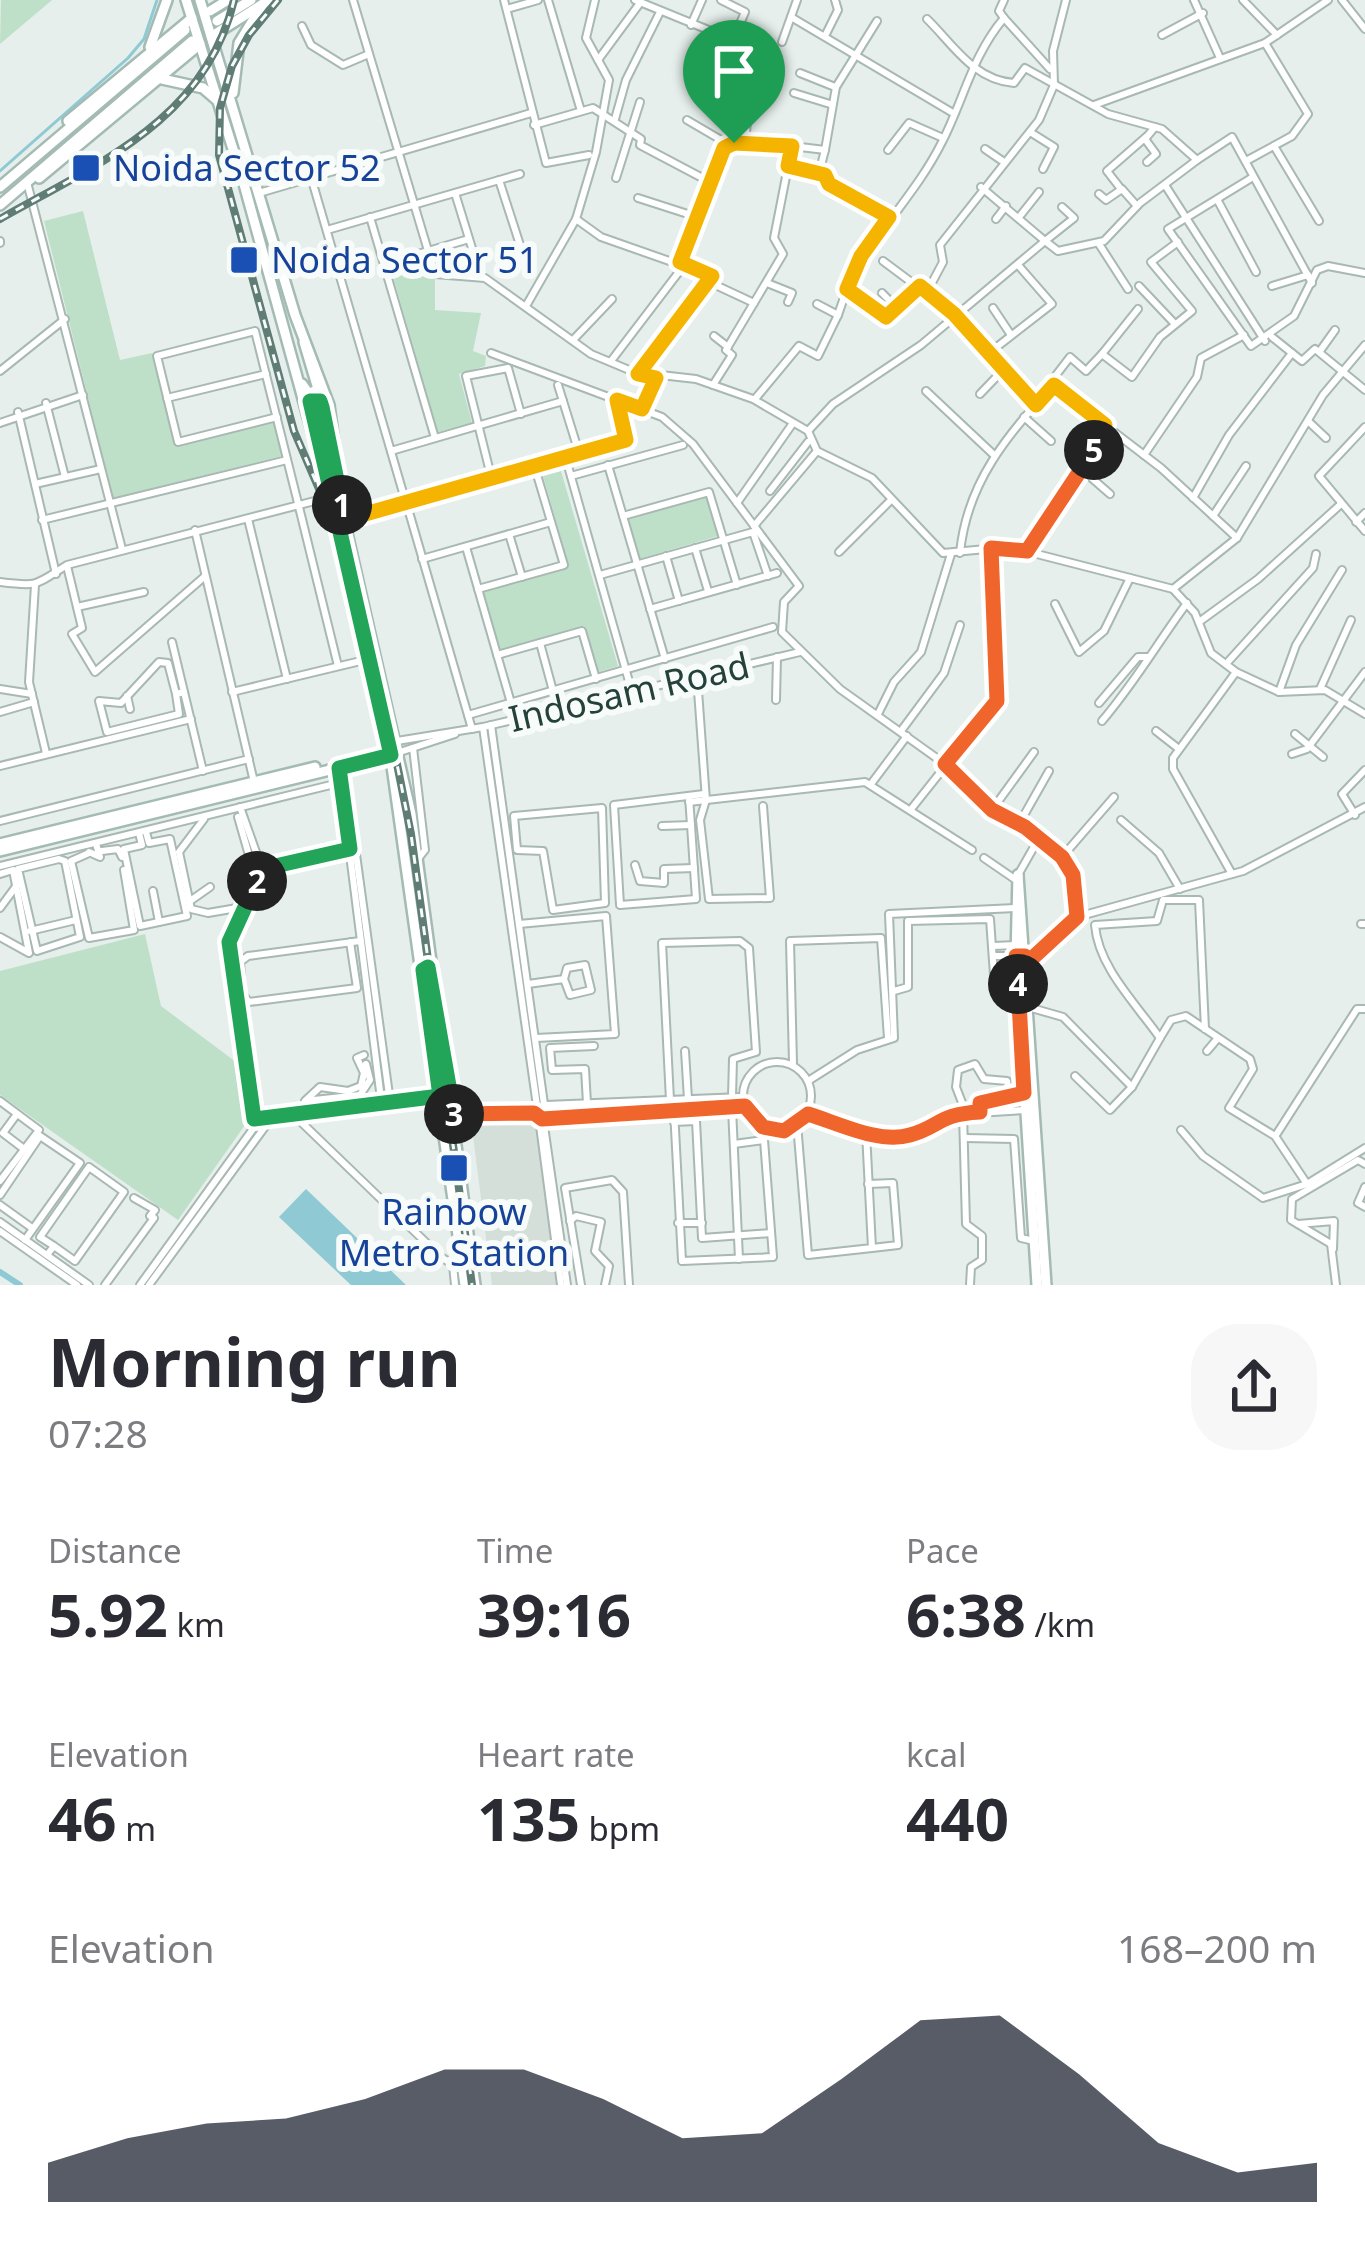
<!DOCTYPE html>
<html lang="en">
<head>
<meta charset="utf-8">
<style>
  body { margin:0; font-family:"Noto Sans",sans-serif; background:#f7f7f7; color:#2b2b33; height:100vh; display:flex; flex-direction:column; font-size:45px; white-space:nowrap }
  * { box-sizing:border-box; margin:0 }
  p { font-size:39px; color:#7c7c81 }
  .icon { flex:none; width:66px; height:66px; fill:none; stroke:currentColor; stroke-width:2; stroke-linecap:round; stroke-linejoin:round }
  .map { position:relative; height:1285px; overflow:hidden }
  .details { display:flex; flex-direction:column; background:#fff; flex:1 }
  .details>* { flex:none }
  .pin { position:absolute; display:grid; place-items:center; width:102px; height:102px; color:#fff; margin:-123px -51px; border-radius:50% 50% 50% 0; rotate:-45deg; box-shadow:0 0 12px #0007 }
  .pin .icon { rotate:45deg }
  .km { position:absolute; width:60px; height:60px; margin:-30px; border-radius:50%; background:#222; color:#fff; font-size:33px; line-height:60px; text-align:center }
  .round { display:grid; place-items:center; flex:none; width:126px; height:126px; border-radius:48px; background:#f7f7f7 }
  .head { display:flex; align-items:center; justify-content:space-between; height:204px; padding:0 48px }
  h1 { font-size:66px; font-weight:700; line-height:90px }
  .metrics { display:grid; grid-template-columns:repeat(3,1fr); gap:18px; height:204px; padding:12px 48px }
  .metrics div { display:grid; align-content:center }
  .metrics b { font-size:60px; font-weight:700 }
  .metrics small { font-size:33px; font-weight:400 }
  .metrics p { font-size:33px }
  .chart { height:336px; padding:24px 48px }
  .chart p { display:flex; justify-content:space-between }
  .chart svg { width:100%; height:216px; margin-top:12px; fill:#111827; opacity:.7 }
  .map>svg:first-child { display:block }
</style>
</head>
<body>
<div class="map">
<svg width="1365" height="1285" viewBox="0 0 1365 1285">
  <rect width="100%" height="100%" fill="#e6efeb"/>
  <!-- built -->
  <polygon fill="#d4dfda" points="529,1112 537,1126 559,1285 492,1285 472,1128 477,1127 477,1115"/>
  <!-- green -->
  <g fill="#bfe0c8">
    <polygon points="1,0 52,0 0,44"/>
    <polygon points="83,211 120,360 152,353 175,445 273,421 282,456 113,498 44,221"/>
    <polygon points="424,256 435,278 435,310 481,313 473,351 486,356 485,366 459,374 472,423 438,432 390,266"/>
    <polygon points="561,471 618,666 598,672 584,626 499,650 482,592 569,566 543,476"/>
    <polygon points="707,497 718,536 639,559 628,519"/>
    <polygon points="145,934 161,1006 240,1065 245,1125 178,1220 0,1095 0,971"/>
  </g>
  <!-- water -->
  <polygon fill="#8ec9d4" points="306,1189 406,1285 351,1285 279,1217"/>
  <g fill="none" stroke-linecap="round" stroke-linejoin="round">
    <!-- stream -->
    <polyline stroke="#8ec9d4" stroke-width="3" points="0,171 128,58 144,39 157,0"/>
    <!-- canal -->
    <polyline stroke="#8ec9d4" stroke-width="6" points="0,1272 20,1285"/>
    <defs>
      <g id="street">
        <polyline points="353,0 435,274 485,278 591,354 634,372 696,379 753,399 808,431 817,451 872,478 943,553 997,548 1029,552 1173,589 1195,613 1211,653 1236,672 1279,692 1325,690 1365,714"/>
        <polyline points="504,0 546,163 589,155"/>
        <polyline points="548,0 581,111"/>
        <polyline points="635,0 733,40 745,12 721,0"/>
        <polyline points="1194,0 1220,58"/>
        <polyline points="1243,0 1277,35"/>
        <polyline points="1342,0 1365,29"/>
        <polyline points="507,9 538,0"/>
        <polyline points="791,17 953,113"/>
        <polyline points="1004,18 1050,69"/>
        <path d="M927 19C952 43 973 80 1014 83L1025 68 1108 114 1162 129 1197 160 1232 137 1312 283"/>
        <polyline points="691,25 702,0"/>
        <polyline points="302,26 311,45 343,65 369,54"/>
        <polyline points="826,34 838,10 835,0"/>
        <polyline points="1162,35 1203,13"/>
        <polyline points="782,42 797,0"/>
        <polyline points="598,60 640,3"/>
        <polyline points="800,73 835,87"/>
        <polyline points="794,93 830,104"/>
        <polyline points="1094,105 1265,43 1328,0"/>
        <polyline points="615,119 626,80 660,12"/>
        <polyline points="687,120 728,144 792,146 774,238 783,254 726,350 732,355 713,385"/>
        <polyline points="534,125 593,108 641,139 640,145 710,182"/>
        <polyline points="1030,132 1054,147 1043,169"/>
        <polyline points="745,144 750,87 763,51"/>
        <polyline points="792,146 825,150 836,87 877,21"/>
        <polyline points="1274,146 1319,221"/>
        <polyline points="985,149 1004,162"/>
        <polyline points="888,150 909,123 943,138"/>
        <polyline points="1246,161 1292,136 1308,114 1265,43"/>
        <polyline points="1147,162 1156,154 1145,139 1155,127"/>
        <polyline points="788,166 819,173 825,150"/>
        <polyline points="819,173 889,217"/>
        <polyline points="311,177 406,503"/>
        <polyline points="1253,177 1168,229 1251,346 1294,316 1317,270 1328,266 1365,273"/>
        <polyline points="616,178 640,102"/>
        <polyline points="499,180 520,245"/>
        <polyline points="1165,185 1265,341"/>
        <polyline points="28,186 122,549"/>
        <polyline points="981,187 1045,241 1074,218 1062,207"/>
        <polyline points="1121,189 1107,171 1146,137"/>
        <polyline points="259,193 531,113"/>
        <polyline points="455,193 479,271"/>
        <polyline points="1099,194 1106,200 1122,189 1137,206"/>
        <polyline points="638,198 697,217"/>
        <polyline points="1218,201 1256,272"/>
        <polyline points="1020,216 1039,192"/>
        <polyline points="370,217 435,438"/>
        <polyline points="576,219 601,237 712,276 638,373"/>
        <polyline points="996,219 1006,206"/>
        <polyline points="327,230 520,174"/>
        <polyline points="0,241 0,243"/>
        <polyline points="1178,242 1151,262 1192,311 1160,337 1132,377 1102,354 1086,371 1070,357 1050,383 1161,468 1237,538"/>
        <polyline points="1099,244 1128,289"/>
        <polyline points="883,261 954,314 1036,405"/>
        <polyline points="679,262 728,144"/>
        <polyline points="384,264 469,239"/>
        <polyline points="709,282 754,303"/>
        <polyline points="767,283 792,293 788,302"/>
        <polyline points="1139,286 1174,323"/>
        <polyline points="1272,286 1308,275"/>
        <polyline points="847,289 886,317 920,286"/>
        <polyline points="927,292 943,262 940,245 1039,120 1054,85 1053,51 1066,0"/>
        <polyline points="882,293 898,309"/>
        <polyline points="526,306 576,219 596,152 609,80 586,38 595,0"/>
        <polyline points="993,308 1011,335"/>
        <path d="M838 315C860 243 910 206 942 142 964 99 972 56 1004 18L999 11 1004 0"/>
        <polyline points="714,336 728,347"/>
        <polyline points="1272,337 1302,361 1315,349 1365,390"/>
        <polyline points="573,340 612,299"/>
        <polyline points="1320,351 1335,330"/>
        <polyline points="491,353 662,417 693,444 799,586 784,602 782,632 840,689 945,764 992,810 1025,827 1062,857 1073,875 1077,917"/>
        <polyline points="989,353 1052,304 1018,265"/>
        <polyline points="1102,354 1138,309"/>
        <polyline points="611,361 685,264"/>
        <polyline points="0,371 65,319"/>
        <polyline points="558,385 580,456"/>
        <polyline points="926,391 994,455"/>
        <polyline points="980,394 1004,369"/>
        <polyline points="167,398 266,374"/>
        <polyline points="755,399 799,346 818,356 838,315 817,304"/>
        <polyline points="46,403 65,477"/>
        <polyline points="642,409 656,378"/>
        <polyline points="18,412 56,574"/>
        <path d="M277 417 178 442 157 356 255 331C283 443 311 554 338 666"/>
        <polyline points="1024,417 1051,441"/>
        <polyline points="1309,422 1326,438"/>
        <polyline points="0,423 83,395"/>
        <polyline points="1105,425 1079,467 1110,494"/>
        <polyline points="1365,427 1319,476 1365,531"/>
        <polyline points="808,431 833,404 921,345 1045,241 1058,251 1104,241 1140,203 1197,160"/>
        <polyline points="391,451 563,401"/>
        <polyline points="1144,455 1197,377 1201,358 1244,335"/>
        <polyline points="566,459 632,692"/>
        <polyline points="608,465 665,659"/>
        <polyline points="571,476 683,445"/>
        <polyline points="492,480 466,376 508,368 521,414"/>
        <polyline points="35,484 101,469"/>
        <polyline points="770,491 808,442"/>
        <polyline points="1193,498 1229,435 1292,353"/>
        <polyline points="737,503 793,423"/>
        <polyline points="409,512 472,729"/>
        <polyline points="623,516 709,492 737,585"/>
        <polyline points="1213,516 1246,466"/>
        <polyline points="248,519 287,679"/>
        <polyline points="42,520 287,460"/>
        <polyline points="344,520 626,441 618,402"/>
        <polyline points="1356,522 1365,513"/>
        <polyline points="754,526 817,451"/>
        <polyline points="195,530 254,782"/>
        <polyline points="509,534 522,577"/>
        <polyline points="466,547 511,703"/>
        <polyline points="695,548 708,591"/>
        <polyline points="1027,550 1079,467"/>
        <polyline points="839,552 891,500"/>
        <path d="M960 553C967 482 1007 436 1053 385"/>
        <polyline points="666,556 679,601"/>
        <polyline points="422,559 551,522"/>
        <polyline points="67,566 82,628 72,634 95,672 204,577"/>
        <polyline points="600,575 753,532 768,576"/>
        <path d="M0 582C39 587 35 585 67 565L330 497"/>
        <polyline points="35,585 29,682 46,753"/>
        <polyline points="478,589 564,565 535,468"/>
        <polyline points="1173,589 1237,538 1323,395 1365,345"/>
        <polyline points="1055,604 1079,652 1104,631 1130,578"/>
        <polyline points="77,607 144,592"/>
        <polyline points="650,609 777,573"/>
        <polyline points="1199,622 1258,579 1341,504"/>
        <polyline points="172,642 203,771"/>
        <polyline points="540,643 553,691"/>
        <polyline points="497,655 582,631 596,679"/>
        <polyline points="1226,664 1313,568 1316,554"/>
        <polyline points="697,677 706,800 700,820 709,899 770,898 763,806"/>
        <polyline points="0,689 32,694"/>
        <polyline points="1320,689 1351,620"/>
        <polyline points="232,692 369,659"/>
        <polyline points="1279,692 1296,645 1342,570"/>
        <polyline points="176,694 168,663 159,662 121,703 99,701 107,732 179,714 176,694 184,692"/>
        <polyline points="127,696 130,709"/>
        <polyline points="776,700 777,657"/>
        <polyline points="1099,703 1138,657 1148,657"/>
        <polyline points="0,712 34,702"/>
        <polyline points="878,714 894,682 921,652 951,554"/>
        <polyline points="468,715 773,627"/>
        <path d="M1102 721C1136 681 1156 645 1187 603"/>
        <polyline points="491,725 544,1104"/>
        <polyline points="483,727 537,1106"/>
        <polyline points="901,731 944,673 960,625"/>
        <polyline points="1156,731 1179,749"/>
        <polyline points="1295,734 1323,757"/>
        <polyline points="397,741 483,727 800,652"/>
        <polyline points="413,748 425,850 417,860"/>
        <polyline points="400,752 455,734"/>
        <polyline points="1292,754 1307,749 1365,672"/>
        <polyline points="0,766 191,719"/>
        <polyline points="344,767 390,1102"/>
        <polyline points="339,768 382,1107"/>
        <polyline points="871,784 907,736"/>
        <polyline points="689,796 696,899 620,905 614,805 704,794"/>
        <polyline points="689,802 865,782 972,850"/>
        <polyline points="240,807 262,869"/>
        <polygon points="602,808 605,903 553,910 543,851 517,850 514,816"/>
        <polyline points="912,808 997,701 991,549"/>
        <polyline points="992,810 1034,752"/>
        <polyline points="1355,815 1342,794 1365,770"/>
        <polyline points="204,819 179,852 191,909 208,913 237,908 254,873 238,817"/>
        <polyline points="1121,820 1159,853 1180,889"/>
        <polyline points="0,821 249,759"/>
        <polyline points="1019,824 1049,771"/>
        <polyline points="662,826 691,825"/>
        <polyline points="139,833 142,845 124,849 140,926 187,916 170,839 149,843 146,832"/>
        <polyline points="102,851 118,849 122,857"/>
        <polyline points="89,852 100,857 96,844"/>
        <polyline points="89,853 71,861 89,938 134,930 124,870"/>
        <polyline points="1062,857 1114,797"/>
        <polyline points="984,858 1016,880"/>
        <polygon points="59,859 65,861 80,937 37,951 18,869"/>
        <polyline points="635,865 640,881 664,883 664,869 694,868"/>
        <polyline points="0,866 347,781"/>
        <polyline points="0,874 13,870 29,953 0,937"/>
        <polyline points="1232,874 1173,769 1173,758 1236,672"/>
        <polyline points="1018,875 1039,838"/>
        <polyline points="153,891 159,922"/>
        <polyline points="190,901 210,887"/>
        <polyline points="0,908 17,885"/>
        <polyline points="519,924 606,916 615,1034 536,1038"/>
        <polyline points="1361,924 1365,924"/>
        <polyline points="30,931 76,920"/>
        <polyline points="350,942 357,988 249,1002 242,994 240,962 248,956 360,941"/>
        <polyline points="993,946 1016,945"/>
        <polyline points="993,956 1020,956"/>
        <polyline points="1026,964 1077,917 1243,871 1365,807"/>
        <polyline points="528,984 564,979 567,968 585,965 591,990 570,995 564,979"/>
        <polyline points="894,991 908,987 908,921 990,919 994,975"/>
        <polyline points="1028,1007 1063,1017 1132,1087 1160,1038"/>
        <path d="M1205 1029 1199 900H1163L1157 921 1095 925C1098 967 1137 1005 1160 1038L1171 1020 1186 1016C1208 1031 1229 1045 1250 1059L1253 1069 1229 1108 1275 1136 1307 1184"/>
        <polyline points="685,1051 688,1099"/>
        <polyline points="1207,1051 1218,1038"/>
        <polyline points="364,1055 357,1058 364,1073 361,1086 348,1091 320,1087 305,1101 360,1095 370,1080 366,1064"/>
        <circle cx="777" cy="1096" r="34"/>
        <polyline points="793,1063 790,941 881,938 888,1038"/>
        <polyline points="1075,1076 1110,1110 1132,1087"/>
        <polyline points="808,1081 857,1050 894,1038 889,914 1015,908"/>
        <polyline points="670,1100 662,943 740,941 749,948 756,1052 733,1059 732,1097"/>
        <polyline points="0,1101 39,1130 0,1181"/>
        <polyline points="587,1103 585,1069 552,1070 550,1048 594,1046"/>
        <polyline points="546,1105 742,1097"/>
        <polyline points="732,1108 739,1259"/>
        <polyline points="674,1110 682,1261 773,1257 763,1127"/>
        <polyline points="452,1111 536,1107"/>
        <polyline points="980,1112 980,1103 1024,1093"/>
        <polyline points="496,1113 534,1113"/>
        <polyline points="963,1113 966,1224 982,1236 982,1260 971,1267 970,1285"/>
        <polyline points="966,1113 956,1087 958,1070 975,1064 984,1079 1007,1081 1009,1094"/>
        <polyline points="17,1114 3,1133 24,1149"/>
        <polyline points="808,1114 866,1132 906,1136 944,1115 1025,1110"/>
        <polyline points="548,1116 745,1106"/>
        <polyline points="539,1118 561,1285"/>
        <polyline points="543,1119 567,1285"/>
        <polyline points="300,1121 441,1257 463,1271"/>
        <polyline points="674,1122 696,1121 702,1238 771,1233"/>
        <polyline points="260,1123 253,1115 229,942 262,869 356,847"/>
        <polyline points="797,1124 808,1255 872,1248 866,1132"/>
        <polyline points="1181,1130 1203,1156 1263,1198 1307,1184 1365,1148"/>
        <polyline points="1276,1135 1357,1009 1365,1009"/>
        <polyline points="965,1138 1014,1139 1021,1238 1034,1241"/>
        <polyline points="734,1144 764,1140"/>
        <polyline points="868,1184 893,1183 898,1245 872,1248"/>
        <polyline points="1365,1187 1358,1203 1365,1207"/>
        <polyline points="0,1195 40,1136 80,1163 25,1240"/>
        <polyline points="0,1205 32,1228"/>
        <polyline points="570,1221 576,1216 601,1222 595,1251 609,1266 605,1285"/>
        <polyline points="0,1222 89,1285"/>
        <polyline points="678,1223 702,1223"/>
        <polyline points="1298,1224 1334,1221 1333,1249"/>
        <polyline points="0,1231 77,1285"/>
        <polyline points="47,1255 54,1246 40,1237 89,1167 124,1192 75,1261 54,1246"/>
        <polyline points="453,1265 455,1285"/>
        <polyline points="105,1285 154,1218 150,1216 155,1210 134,1198"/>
        <polyline points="140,1285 258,1122 440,1096"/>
        <polyline points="149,1285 267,1124 440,1102"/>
        <polyline points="581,1285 565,1188 612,1180 623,1192 629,1285"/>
        <polyline points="1336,1285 1331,1244 1291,1220 1292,1199 1358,1160 1365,1164"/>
      </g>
      <g id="secondary">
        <polyline points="186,0 244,184 330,497 388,738 465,1285"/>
        <polyline points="200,0 295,315 329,405 344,520 411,814 475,1285"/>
        <polyline points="210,11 228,0"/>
        <polyline points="217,21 251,0"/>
        <polyline points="212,36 269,0"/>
        <polyline points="150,47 167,0"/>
        <polyline points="162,79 203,88 217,100"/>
        <polyline points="233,93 239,43 263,4"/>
        <polyline points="68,121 192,18"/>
        <polyline points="39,178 200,44"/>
        <polyline points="0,187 185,30"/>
        <polyline points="0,205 192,41"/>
        <polyline points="302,384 309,394 318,389 304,342"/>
        <polyline points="310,416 307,404 319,401 326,423"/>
        <polyline points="0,844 315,767"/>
        <polyline points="0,851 391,755"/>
        <polyline points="1018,875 1016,957 1037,1285"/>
        <polyline points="1018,875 1046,1285"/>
      </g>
    </defs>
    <!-- street casing -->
    <use href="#street" stroke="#a8b8b2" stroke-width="10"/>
    <!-- secondary casing -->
    <use href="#secondary" stroke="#a4bbb3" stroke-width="14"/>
    <!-- street -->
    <use href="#street" stroke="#fff" stroke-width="6"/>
    <!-- secondary -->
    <use href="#secondary" stroke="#fff" stroke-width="9"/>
    <defs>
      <g id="rail">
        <polyline points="278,0 249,35 232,66 220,108 219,155 294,431 351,563 377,664 411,834 472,1285"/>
        <path d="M0 219C97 164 206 120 234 0"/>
      </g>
    </defs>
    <!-- rail casing -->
    <use href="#rail" stroke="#5f7d75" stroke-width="8"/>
    <!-- rail -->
    <use href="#rail" stroke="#f7fbf9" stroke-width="3" stroke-dasharray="9" stroke-linecap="butt"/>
  </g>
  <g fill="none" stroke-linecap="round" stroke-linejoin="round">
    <defs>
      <polyline id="split-1" points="342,505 344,520 626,440 617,400 642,409 656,378 638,374 712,276 680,262 724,148 734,143"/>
      <polyline id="split-2" points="257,881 262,869 350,849 339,768 391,755 310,401 320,401 322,407 342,505"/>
      <polyline id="split-3" points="257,881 229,942 254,1119 440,1096 423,970 428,967 454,1114"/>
      <path id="split-4" d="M454 1114 534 1113 542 1119 745 1106 763 1127 784 1131 808 1114C838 1123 879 1144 910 1135 940 1127 938 1114 980 1112V1103L1024 1093 1018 984"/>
      <polyline id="split-5" points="1018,984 1016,956 1025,956 1026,964 1077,917 1073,875 1062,857 1025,827 992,810 945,764 997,701 991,548 1027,551 1094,450"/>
      <polyline id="split-6" points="734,143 792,146 788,166 825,175 829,184 889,217 861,256 847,289 886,317 920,286 954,314 1036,405 1054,385 1105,425 1091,441 1094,450"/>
    </defs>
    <!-- split-1 casing -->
    <use href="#split-1" stroke="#fff" stroke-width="24"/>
    <!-- split-2 casing -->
    <use href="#split-2" stroke="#fff" stroke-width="24"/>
    <!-- split-3 casing -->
    <use href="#split-3" stroke="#fff" stroke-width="24"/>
    <!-- split-4 casing -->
    <use href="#split-4" stroke="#fff" stroke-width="24"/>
    <!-- split-5 casing -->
    <use href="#split-5" stroke="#fff" stroke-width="24"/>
    <!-- split-6 casing -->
    <use href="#split-6" stroke="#fff" stroke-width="24"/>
    <!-- split-1 -->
    <use href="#split-1" stroke="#f5b400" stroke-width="15"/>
    <!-- split-2 -->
    <use href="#split-2" stroke="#22a559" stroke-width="15"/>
    <!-- split-3 -->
    <use href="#split-3" stroke="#22a559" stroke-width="15"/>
    <!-- split-4 -->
    <use href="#split-4" stroke="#f0652b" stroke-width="15"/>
    <!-- split-5 -->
    <use href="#split-5" stroke="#f0652b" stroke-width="15"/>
    <!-- split-6 -->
    <use href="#split-6" stroke="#f5b400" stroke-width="15"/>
  </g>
  <!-- markers -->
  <g fill="#1a4fb4" stroke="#f7fbf9" stroke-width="4.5">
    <rect x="71" y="153" width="30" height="30" rx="6"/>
    <rect x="229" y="245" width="30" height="30" rx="6"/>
    <rect x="439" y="1153" width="30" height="30" rx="6"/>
  </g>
  <g text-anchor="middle" stroke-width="12" stroke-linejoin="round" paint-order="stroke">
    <!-- transit labels -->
    <g font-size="36" fill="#164399" stroke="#f7fbf9" text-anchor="start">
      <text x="113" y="181">Noida Sector 52</text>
      <text x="271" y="273">Noida Sector 51</text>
      <text x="454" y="1225" text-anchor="middle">Rainbow<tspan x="454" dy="41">Metro Station</tspan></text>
    </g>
    <!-- street labels -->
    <g font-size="36" fill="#24423a" stroke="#f7fbf9">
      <text transform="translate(629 692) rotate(-13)" y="13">Indosam Road</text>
    </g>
  </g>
</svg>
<div class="pin" style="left:734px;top:143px;background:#1e9e55"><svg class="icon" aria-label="arrive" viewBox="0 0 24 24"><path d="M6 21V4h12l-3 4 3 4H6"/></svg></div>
<b class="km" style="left:342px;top:505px">1</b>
<b class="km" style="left:257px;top:881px">2</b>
<b class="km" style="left:454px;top:1114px">3</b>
<b class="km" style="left:1018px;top:984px">4</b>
<b class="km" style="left:1094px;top:450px">5</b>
</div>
<section class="details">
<div class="head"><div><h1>Morning run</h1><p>07:28</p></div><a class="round"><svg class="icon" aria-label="share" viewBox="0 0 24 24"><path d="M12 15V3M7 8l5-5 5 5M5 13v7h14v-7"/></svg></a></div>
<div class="metrics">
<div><p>Distance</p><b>5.92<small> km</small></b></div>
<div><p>Time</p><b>39:16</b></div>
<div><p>Pace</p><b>6:38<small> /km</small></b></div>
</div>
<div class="metrics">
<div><p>Elevation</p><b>46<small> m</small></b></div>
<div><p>Heart rate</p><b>135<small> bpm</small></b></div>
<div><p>kcal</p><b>440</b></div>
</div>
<div class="chart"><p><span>Elevation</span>168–200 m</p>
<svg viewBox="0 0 160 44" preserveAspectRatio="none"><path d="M0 44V36L10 31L20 28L30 27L40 23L50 17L60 17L70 23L80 31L90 30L100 19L110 7L120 6L130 18L140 32L150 38L160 36V44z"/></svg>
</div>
</section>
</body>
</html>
